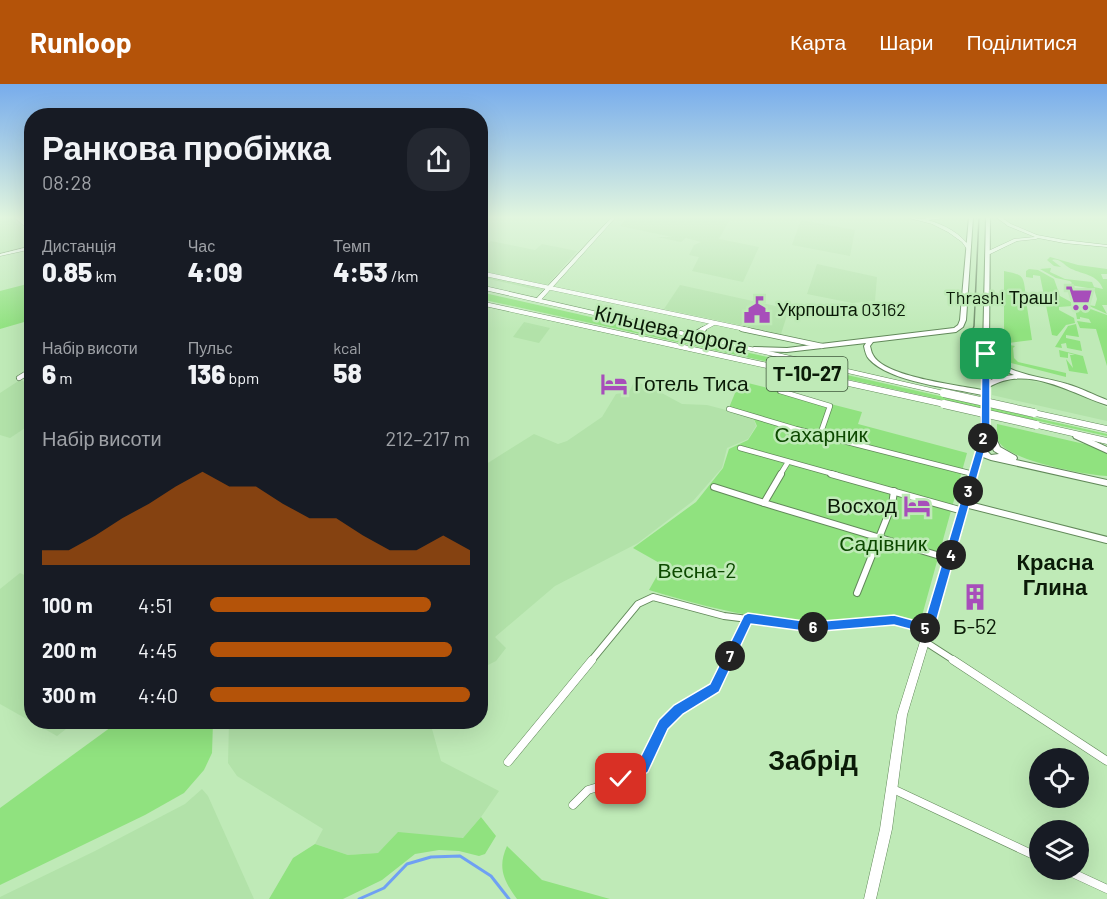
<!DOCTYPE html>
<html lang="uk">
<head>
<meta charset="utf-8">
<style>
  body { margin:0; font-family:Barlow,sans-serif; background:#242831; color:#f1f3f6; height:100vh; display:flex; flex-direction:column; font-size:22px; white-space:nowrap }
  * { box-sizing:border-box; margin:0 }
  p { font-size:20px; color:#9ea1a6 }
  .icon { flex:none; width:33px; height:33px; fill:none; stroke:currentColor; stroke-width:2; stroke-linecap:round; stroke-linejoin:round }
  .map { position:relative; flex:1; overflow:hidden }
  .details { position:absolute; left:24px; top:24px; width:464px; height:621px; display:flex; flex-direction:column; background:#171b24; border-radius:24px; box-shadow:0 6px 24px #0002 }
  .details>* { flex:none }
  .buttons { position:absolute; left:1029px; top:664px; display:grid; gap:12px }
  .buttons a { display:grid; place-items:center; width:60px; height:60px; border-radius:50%; background:#171b24; box-shadow:0 6px 24px #0002; font-size:30px }
  .pin { position:absolute; display:grid; place-items:center; width:51px; height:51px; color:#fff; margin:-26px; border-radius:12px; box-shadow:0 3px 9px #0006 }
  .km { position:absolute; width:30px; height:30px; margin:-15px; border-radius:50%; background:#222; color:#fff; font-size:16px; line-height:30px; text-align:center }
  .round { display:grid; place-items:center; flex:none; width:63px; height:63px; border-radius:24px; background:#242831 }
  .summary { display:flex; align-items:center; justify-content:space-between; height:102px; padding:0 18px }
  h1 { font-size:33px; font-weight:800; line-height:45px }
  .figures { display:grid; grid-template-columns:repeat(3,1fr); gap:9px; height:102px; padding:6px 18px }
  .figures div { display:grid; align-content:center }
  .figures b { font-size:26px; font-weight:800 }
  .figures small { font-size:16px; font-weight:400 }
  .figures p { font-size:16px }
  .chart { height:168px; padding:12px 18px }
  .chart p { display:flex; justify-content:space-between }
  .chart svg { width:100%; height:108px; margin-top:6px; fill:#b45309; opacity:.7 }
  ul { padding:0 18px; list-style:none; font-size:20px }
  li { display:grid; grid-template-columns:96px 72px 1fr; align-items:center; height:45px }
  li i { height:15px; border-radius:8px; background:#b45309 }
  header { display:flex; align-items:center; gap:36px; box-sizing:border-box; height:84px; padding:0 30px; background:#b45309; color:#fff }
  header strong { font-size:28px }
  nav { display:flex; gap:33px; margin-inline-start:auto; font-size:21px }
  .map>svg:first-child { display:block }
</style>
</head>
<body>
<header>
<strong>Runloop</strong>
<nav><a>Карта</a><a>Шари</a><a>Поділитися</a></nav>
</header>
<div class="map">
<svg width="1107" height="815" viewBox="0 0 1107 815">
  <rect width="100%" height="100%" fill="#bfeab7"/>
  <!-- built -->
  <g fill="#b2e2a9">
    <polygon points="628,133 731,133 719,155 759,163 743,198 692,187 699,173 689,171 694,161 701,158 686,154 681,158 657,153 672,153 620,142"/>
    <polygon points="12,135 31,152 31,162 0,169 0,137"/>
    <polygon points="801,136 855,146 850,172 792,161"/>
    <polygon points="491,157 535,166 542,160 577,167 542,207 480,193 480,166"/>
    <polygon points="817,180 877,193 875,217 852,219 807,210"/>
    <polygon points="680,201 789,225 781,250 664,225"/>
    <polygon points="524,238 550,244 539,259 513,253"/>
    <polygon points="1019,294 1060,303 1090,315 1107,324 1107,337 992,311 992,298"/>
    <polygon points="20,296 31,300 31,343 28,342 10,354 0,351 0,309"/>
    <polygon points="634,298 647,301 682,320 707,321 753,333 756,342 748,355 727,364 722,384 693,417 638,459 555,502 495,553 506,564 496,577 480,585 480,384 534,350 558,360 567,357 602,333 616,310 629,308"/>
    <polygon points="20,489 31,494 32,638 75,638 57,652 0,620 0,505"/>
    <polygon points="229,638 430,638 441,677 499,707 481,733 463,754 398,749 378,769 348,771 315,760 323,745 237,692 228,679"/>
    <polygon points="202,705 208,712 254,815 0,815 0,813 95,767 185,720"/>
  </g>
  <!-- green -->
  <g fill="#90e27f">
    <path d="M1050 173 1078 181 1107 185V190H1101L1103 195H1107V221H1102L1107 230 1087 221 1095 222 1097 215 1094 205 1070 201 1072 199 1070 197 1056 194 1040 185 1051 184 1050 188 1065 195 1092 198 1094 203 1103 205C1097 189 1081 191 1068 183 1062 179 1059 174 1052 176L1061 183 1054 182 1047 176Z"/>
    <polygon points="1029,185 1038,186 1054,195 1060,212 1071,218 1072,222 1059,223 1059,226 1074,234 1075,239 1066,241 1057,252 1052,251 1040,192 1033,191 1033,194 1026,193 1026,187"/>
    <path d="M1004 187C1025 191 1023 192 1026 212L1022 214 1026 216 1032 256 1009 259 1004 257Z"/>
    <polygon points="31,199 31,236 0,245 0,207"/>
    <polygon points="480,208 1107,350 1107,352 480,215"/>
    <polygon points="1074,219 1107,231 1107,282 1096,245 1080,244 1077,237 1091,239 1089,235 1080,233 1080,235 1077,235"/>
    <polygon points="1076,240 1079,253 1066,251 1066,254 1080,257 1082,267 1067,264 1066,259 1061,260 1062,264 1055,263 1068,242"/>
    <polygon points="1004,260 1015,262 1013,264 1014,274 1018,278 1066,289 1066,293 1011,279 1005,273"/>
    <polygon points="1059,266 1083,272 1088,290 1069,287 1066,275 1073,284 1070,271 1075,271 1068,269 1068,274 1060,273"/>
    <path d="M740 297 862 328 858 340 967 369 920 539C886 528 854 540 820 539 761 537 705 523 649 506L663 481 633 464 696 418 723 384 729 365 748 356 757 342 753 333 728 326Z"/>
    <path d="M997 340 1093 362 1107 370V392C1086 391 1010 377 999 358 996 353 997 346 997 340Z"/>
    <polygon points="118,638 213,638 212,669 204,686 184,709 145,731 0,801 0,724"/>
    <polygon points="481,733 496,752 485,770 479,772 459,767 439,766 415,770 382,796 343,815 269,815 293,774 315,760 348,771 378,769 398,748 463,754"/>
    <path d="M507 762 542 796 610 815H517C504 797 497 784 507 762Z"/>
  </g>
  <g fill="none" stroke-linecap="round" stroke-linejoin="round">
    <!-- stream -->
    <polyline stroke="#6fa0f3" stroke-width="3" points="359,815 384,804 407,780 431,773 460,772 491,792 509,815"/>
    <defs>
      <g id="street-far3">
        <polyline points="17,133 32,146"/>
        <polyline points="480,189 749,246"/>
        <polyline points="701,246 714,239"/>
      </g>
      <g id="street-far2">
        <polyline points="742,245 822,262"/>
        <polyline points="693,251 704,245"/>
        <polyline points="19,294 32,286"/>
        <polyline points="780,307 830,322 820,351"/>
        <polyline points="729,325 796,345 973,390"/>
        <polyline points="740,364 837,391"/>
        <polyline points="780,391 788,378"/>
      </g>
      <g id="street-far1">
        <polyline points="781,390 764,419 950,475"/>
        <polyline points="831,390 963,427"/>
        <polyline points="714,403 764,419"/>
        <polyline points="965,420 1107,456"/>
        <polyline points="857,509 892,421 894,407"/>
        <polyline points="924,557 955,577"/>
        <polyline points="591,577 638,520 653,513 724,532 811,543 894,536 928,545"/>
        <polyline points="729,577 748,535"/>
      </g>
      <g id="street">
        <polyline points="953,576 1107,677"/>
        <polyline points="508,678 592,576"/>
        <polyline points="893,705 1040,774"/>
        <polyline points="573,721 588,706 628,694 642,684 666,639 677,628 714,605 730,576"/>
        <polyline points="1066,786 1107,805"/>
      </g>
      <g id="secondary">
        <polygon points="612,133 616,133 540,217 536,217 536,215"/>
        <path d="M905 133 922 135 933 133H947L945 134 928 136C945 141 960 149 971 164L967 165 962 158 948 148 932 140Z"/>
        <polygon points="996,133 1001,133 1011,140 1037,151 1064,156 1107,161 1107,163 1064,159 1038,154 1036,155 1017,157 990,170 986,170 986,168 1014,155 1035,153 1008,142"/>
        <polygon points="32,162 32,165 0,172 0,170"/>
        <polygon points="978,362 980,362 984,364 954,475 907,631 892,745 876,815 864,815 880,745 897,631 946,475"/>
      </g>
      <g id="primary">
        <path d="M969 133H973L966 236 963 243 956 248 873 258 870 262C871 265 871 268 873 271 884 293 958 301 982 306L983 269 982 267 983 266 986 133H990L989 268C1006 292 1042 292 1067 300 1081 304 1094 311 1107 316V321C1070 309 1028 280 989 303V340L1000 363 1016 372 1017 374 1016 376 1107 396V402L991 376 983 373 976 364 981 342 982 311C952 304 889 298 869 275 866 272 865 267 864 262L866 259 787 268 754 267 751 265 754 263 787 264 954 244 958 241 960 236ZM989 277 997 283 1014 291 997 293 989 297ZM987 352 994 367 999 370 991 371 985 365 990 361 989 359 986 358Z"/>
        <polygon points="1077,349 1107,363 1107,369 1074,354 1073,352"/>
      </g>
      <g id="highway">
        <polygon points="480,201 944,307 948,309 944,311 480,205"/>
        <polygon points="480,217 944,317 948,320 944,323 480,221"/>
        <polygon points="1034,326 1107,342 1107,348 1031,331 1030,329"/>
        <polygon points="1036,338 1107,354 1107,360 1033,343 1032,341"/>
      </g>
    </defs>
    <!-- street-far3 casing -->
    <use href="#street-far3" stroke="#62895a" stroke-width="4.5"/>
    <!-- street-far2 casing -->
    <use href="#street-far2" stroke="#62895a" stroke-width="6"/>
    <!-- street-far1 casing -->
    <use href="#street-far1" stroke="#62895a" stroke-width="8"/>
    <!-- street casing -->
    <use href="#street" stroke="#62895a" stroke-width="9"/>
    <!-- secondary casing -->
    <use href="#secondary" stroke="#62895a" stroke-width="1"/>
    <!-- primary casing -->
    <use href="#primary" stroke="#62895a" stroke-width="2"/>
    <!-- highway casing -->
    <use href="#highway" stroke="#62895a" stroke-width="1"/>
    <!-- street-far3 -->
    <use href="#street-far3" stroke="#fff" stroke-width="4"/>
    <!-- street-far2 -->
    <use href="#street-far2" stroke="#fff" stroke-width="4.5"/>
    <!-- street-far1 -->
    <use href="#street-far1" stroke="#fff" stroke-width="6"/>
    <!-- street -->
    <use href="#street" stroke="#fff" stroke-width="8"/>
    <!-- secondary -->
    <use href="#secondary" fill="#fff" fill-rule="evenodd"/>
    <!-- primary -->
    <use href="#primary" fill="#fff" fill-rule="evenodd"/>
    <!-- highway -->
    <use href="#highway" fill="#fff" fill-rule="evenodd"/>
    <!-- tram -->
    <polyline stroke="#698763" stroke-width="1.5" points="965,252 972,248 974,242 979,133"/>
    <defs>
      <g id="highway-bridge">
        <polyline points="944,309 1034,329"/>
        <polyline points="944,320 1036,341"/>
      </g>
    </defs>
    <!-- highway-bridge casing -->
    <use href="#highway-bridge" stroke="#62895a" stroke-width="9" stroke-linecap="butt"/>
    <!-- highway-bridge -->
    <use href="#highway-bridge" stroke="#fff" stroke-width="8"/>
  </g>
  <!-- sky -->
  <linearGradient id="sky" x2="0" y2="1"><stop stop-color="#77acec"/><stop offset="0.54" stop-color="#e2f6df"/><stop offset="1" stop-color="#e2f6df" stop-opacity="0"/></linearGradient>
  <rect width="1107" height="247" fill="url(#sky)"/>
  <!-- route -->
  <polygon fill="#1a73e8" stroke="#fff" stroke-width="1.5" points="982,265 987,265 990,270 990,342 986,362 933,549 928,550 894,541 811,548 751,540 719,608 683,630 668,645 648,688 633,698 621,702 616,700 614,695 616,690 630,685 638,678 659,636 674,621 710,600 744,531 748,529 811,538 894,531 924,539 977,362 981,342"/>
  <!-- icons -->
  <defs>
    <symbol id="supermarket-bare" viewBox="-9 -9 18 18"><path d="M-6-5.5h2.5l.6 2H6L4.5 2H-2.5L-4.4-4H-6ZM-1.5 3.2a1.3 1.3 0 1 0 .1 0ZM3 3.2a1.3 1.3 0 1 0 .1 0Z" fill="#a74eba" stroke="#bfeab7" stroke-width="2.5" paint-order="stroke"/></symbol>
    <symbol id="civic-bare" viewBox="-9 -9 18 18"><path d="M-.6-6.5H3V-4.5H.6V-3L4-1V1h2V6H-6V1h2V-1L-.6-3ZM-1.2 2.5V6h2.4V2.5Z" fill="#a74eba" stroke="#bfeab7" stroke-width="2.5" paint-order="stroke"/></symbol>
    <symbol id="hotel-bare" viewBox="-9 -9 18 18"><path d="M-6-4.5h1.5V1H6V5H4.5V3h-9V5H-6ZM-4 0a1.8 1.8 0 1 1 3.6 0ZM.5 0V-2.5h3Q6-2.5 6 0Z" fill="#a74eba" stroke="#bfeab7" stroke-width="2.5" paint-order="stroke"/></symbol>
    <symbol id="building-bare" viewBox="-9 -9 18 18"><path d="M-4-6H4V6H1V3H-1V6H-4ZM-2.5-4.3h1.7v1.8h-1.7ZM.8-4.3h1.7v1.8H.8ZM-2.5-1h1.7V.8h-1.7ZM.8-1h1.7V.8H.8Z" fill="#a74eba" stroke="#bfeab7" stroke-width="2.5" paint-order="stroke"/></symbol>
  </defs>
  <g fill-rule="evenodd">
    <use href="#supermarket-bare" x="1060" y="195" width="38" height="38"/>
    <use href="#civic-bare" x="738" y="207" width="38" height="38"/>
    <use href="#hotel-bare" x="595" y="281" width="38" height="38"/>
    <use href="#hotel-bare" x="898" y="403" width="38" height="38"/>
    <use href="#building-bare" x="956" y="494" width="38" height="38"/>
  </g>
  <g text-anchor="middle" stroke-width="5" stroke-linejoin="round" paint-order="stroke">
    <!-- far-poi labels -->
    <g font-size="18" fill="#0a1a07" stroke="#bfeab7" text-anchor="end">
      <text x="1059" y="220">Thrash! Траш!</text>
      <text x="777" y="232" text-anchor="start">Укрпошта 03162</text>
    </g>
    <!-- shield labels -->
    <rect fill="#bfeab7" stroke="#40583c" stroke-width="1.5" x="766.5" y="273" width="81" height="34" rx="4.5"/>
    <g font-size="20" font-weight="bold" fill="#0a1a07">
      <text x="807" y="297">Т-10-27</text>
    </g>
    <!-- street labels -->
    <g font-size="21" fill="#0a1a07" stroke="#bfeab7">
      <text transform="translate(671 246) rotate(13)" y="7">Кільцева дорога</text>
    </g>
    <!-- poi labels -->
    <g font-size="21" fill="#0a1a07" stroke="#bfeab7" text-anchor="start">
      <text x="634" y="307">Готель Тиса</text>
      <text x="897" y="429" text-anchor="end">Восход</text>
      <text x="975" y="550" text-anchor="middle">Б-52</text>
    </g>
    <!-- park labels -->
    <g font-size="21" fill="#0d4900" stroke="#bfeab7">
      <text x="821" y="358">Сахарник</text>
      <text x="883" y="467">Садівник</text>
      <text x="697" y="494">Весна-2</text>
    </g>
    <!-- neighbourhood labels -->
    <g font-size="22" font-weight="bold" fill="#0a1a07" stroke="#bfeab7">
      <text x="1055" y="486">Красна<tspan x="1055" dy="25">Глина</tspan></text>
    </g>
    <!-- near-neighbourhood labels -->
    <g font-size="27" font-weight="bold" fill="#0a1a07" stroke="#bfeab7">
      <text x="813" y="686">Забрід</text>
    </g>
  </g>
</svg>
<div class="buttons">
<a><svg class="icon" aria-label="locate" viewBox="0 0 24 24"><circle cx="12" cy="12" r="6"/><path d="M12 2v4M12 18v4M2 12h4M18 12h4"/></svg></a>
<a><svg class="icon" aria-label="layers" viewBox="0 0 24 24"><path d="M12 4l9 5-9 5-9-5zM3 14l9 5 9-5"/></svg></a>
</div>
<div class="pin" style="left:986px;top:270px;background:#1e9e55"><svg class="icon" aria-label="arrive" viewBox="0 0 24 24"><path d="M6 21V4h12l-3 4 3 4H6"/></svg></div>
<div class="pin" style="left:621px;top:695px;background:#d93025"><svg class="icon" aria-label="check" viewBox="0 0 24 24"><path d="M5 12l5 5 9-10"/></svg></div>
<b class="km" style="left:983px;top:354px">2</b>
<b class="km" style="left:968px;top:407px">3</b>
<b class="km" style="left:951px;top:471px">4</b>
<b class="km" style="left:925px;top:544px">5</b>
<b class="km" style="left:813px;top:543px">6</b>
<b class="km" style="left:730px;top:572px">7</b>
<section class="details">
<div class="summary"><div><h1>Ранкова пробіжка</h1><p>08:28</p></div><a class="round"><svg class="icon" aria-label="share" viewBox="0 0 24 24"><path d="M12 15V3M7 8l5-5 5 5M5 13v7h14v-7"/></svg></a></div>
<div class="figures">
<div><p>Дистанція</p><b>0.85<small> km</small></b></div>
<div><p>Час</p><b>4:09</b></div>
<div><p>Темп</p><b>4:53<small> /km</small></b></div>
</div>
<div class="figures">
<div><p>Набір висоти</p><b>6<small> m</small></b></div>
<div><p>Пульс</p><b>136<small> bpm</small></b></div>
<div><p>kcal</p><b>58</b></div>
</div>
<div class="chart"><p><span>Набір висоти</span>212–217 m</p>
<svg viewBox="0 0 160 44" preserveAspectRatio="none"><path d="M0 44V38L10 38L20 32L30 25L40 19L50 12L60 6L70 12L80 12L90 19L100 25L110 25L120 32L130 38L140 38L150 32L160 38V44z"/></svg>
</div>
<ul>
<li><b>100 m</b>4:51<i style="width:85%"></i></li>
<li><b>200 m</b>4:45<i style="width:93%"></i></li>
<li><b>300 m</b>4:40<i style="width:100%"></i></li>
</ul>
</section>
</div>
</body>
</html>
